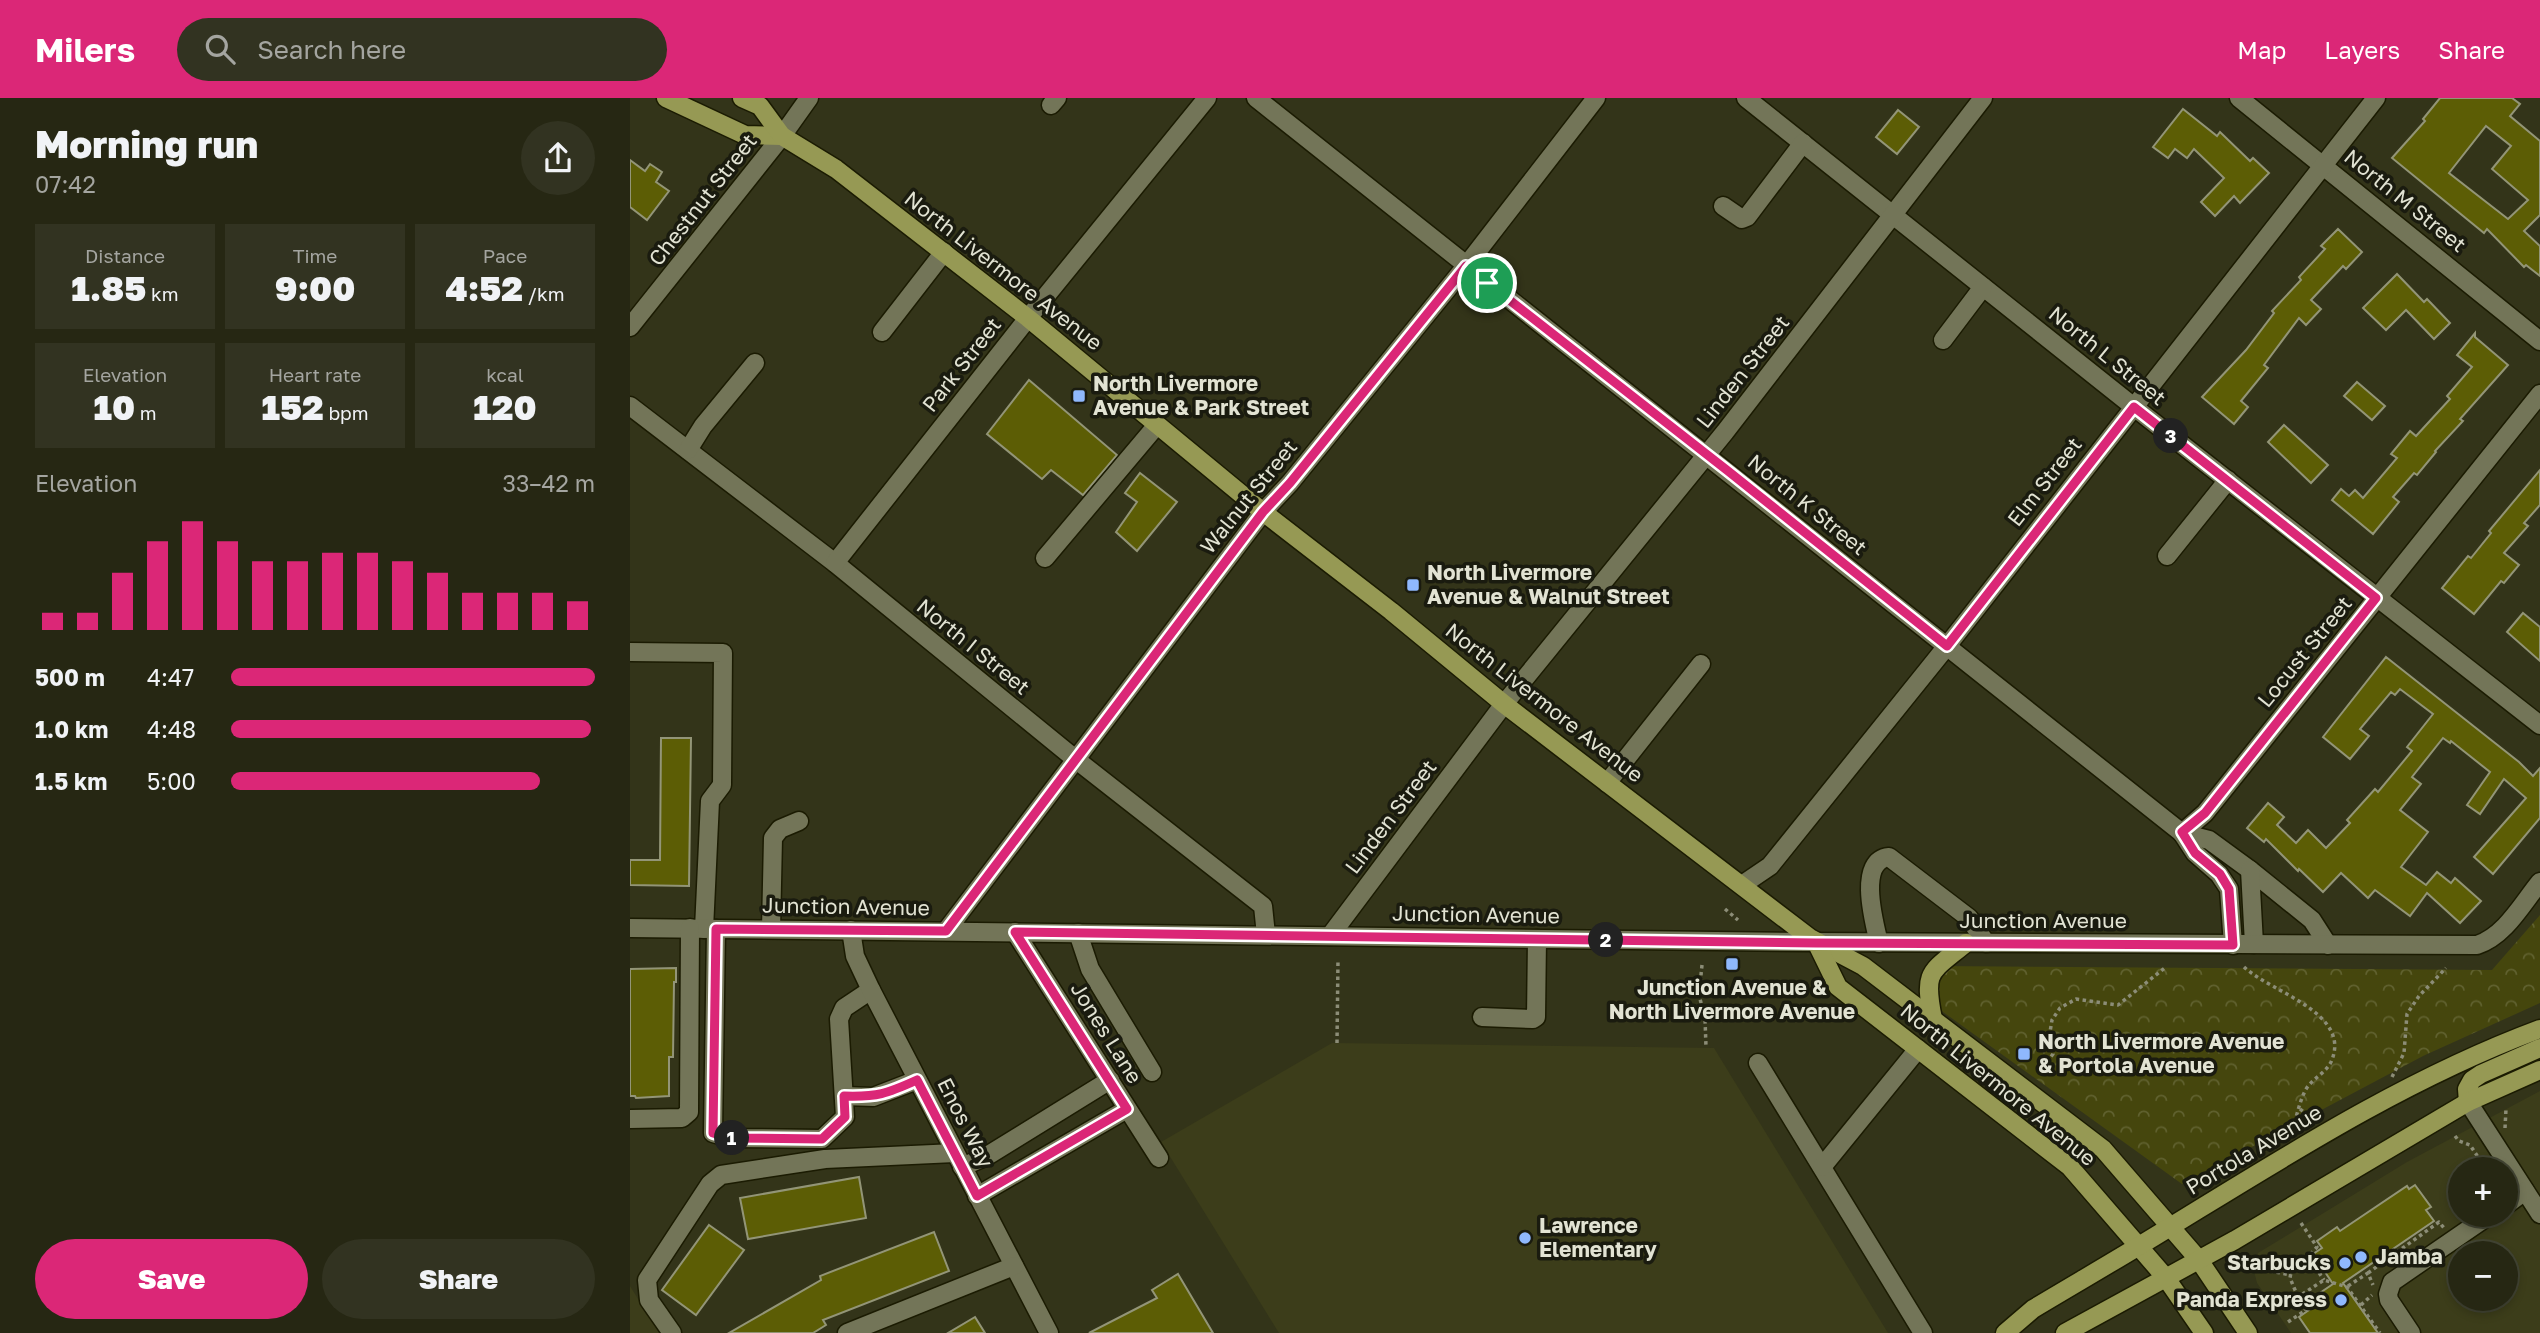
<!DOCTYPE html>
<html lang="en">
<head>
<meta charset="utf-8">
<style>
  body { margin:0; font-family:"Golos Text",sans-serif; background:#323321; color:#f1f3f6; height:100vh; display:flex; flex-direction:column; font-size:26px; white-space:nowrap }
  * { box-sizing:border-box; margin:0 }
  p { font-size:23px; color:#a4a5a0 }
  .icon { flex:none; width:38px; height:38px; fill:none; stroke:currentColor; stroke-width:2; stroke-linecap:round; stroke-linejoin:round }
  .map { position:relative; flex:1; overflow:hidden }
  .side { display:flex; flex-direction:column; background:#262713; width:630px }
  .side>* { flex:none }
  .fabs { position:absolute; left:1818px; top:1059px; display:grid; gap:14px }
  .fabs a { display:grid; place-items:center; width:70px; height:70px; border-radius:50%; background:#262713; box-shadow:0 4px 10px #0003,0 0 0 2px #424433; font-size:35px }
  .pin { position:absolute; display:grid; place-items:center; width:60px; height:60px; color:#fff; margin:-30px; border:4px solid #fff; border-radius:50%; box-shadow:0 2px 7px #0007 }
  .km { position:absolute; width:35px; height:35px; margin:-18px; border-radius:50%; background:#222; color:#fff; font-size:19px; line-height:35px; text-align:center }
  .round { display:grid; place-items:center; flex:none; width:74px; height:74px; border-radius:37px; background:#323321 }
  .overview { display:flex; align-items:center; justify-content:space-between; height:119px; padding:0 35px }
  h1 { font-size:38px; font-weight:800; line-height:52px }
  .metrics { display:grid; grid-template-columns:repeat(3,1fr); gap:10px; height:119px; padding:7px 35px }
  .metrics div { display:grid; align-content:center; border-radius:0px; background:#323321; text-align:center }
  .metrics b { font-size:35px; font-weight:800 }
  .metrics small { font-size:19px; font-weight:400 }
  .metrics p { font-size:19px }
  .chart { height:196px; padding:14px 35px }
  .chart p { display:flex; justify-content:space-between }
  .chart svg { width:100%; height:126px; margin-top:7px; stroke:#db2777; stroke-width:6 }
  .primary-button { display:flex; gap:14px; margin-top:auto; padding:14px 35px }
  .primary-button a { flex:1; height:80px; border-radius:42px; background:#db2777; color:#fff; font-size:28px; font-weight:800; line-height:80px; text-align:center }
  .primary-button a+a { background:#323321; color:#f1f3f6 }
  ul { padding:0 35px; list-style:none; font-size:23px }
  li { display:grid; grid-template-columns:112px 84px 1fr; align-items:center; height:52px }
  li i { height:18px; border-radius:9px; background:#db2777 }
  header { display:flex; align-items:center; gap:42px; box-sizing:border-box; height:98px; padding:0 35px; background:#db2777; color:#fff }
  header strong { font-size:33px }
  nav { display:flex; gap:38px; margin-inline-start:auto; font-size:24px }
  .search { width:490px; height:63px; background:#323321; display:flex; align-items:center; gap:18px; box-sizing:border-box; padding:0 24px; border-radius:38px; color:#a4a5a0; font-size:26px }
  main { display:flex; flex:1; min-height:0 }
  .map>svg:first-child { display:block }
</style>
</head>
<body>
<header>
<strong>Milers</strong>
<div class="search"><svg class="icon" aria-label="search" viewBox="0 0 24 24"><circle cx="10" cy="10" r="6"/><path d="M15 15l6 6"/></svg>Search here</div>
<nav><a>Map</a><a>Layers</a><a>Share</a></nav>
</header>
<main>
<section class="side">
<div class="overview"><div><h1>Morning run</h1><p>07:42</p></div><a class="round"><svg class="icon" aria-label="share" viewBox="0 0 24 24"><path d="M12 15V3M7 8l5-5 5 5M5 13v7h14v-7"/></svg></a></div>
<div class="metrics">
<div><p>Distance</p><b>1.85<small> km</small></b></div>
<div><p>Time</p><b>9:00</b></div>
<div><p>Pace</p><b>4:52<small> /km</small></b></div>
</div>
<div class="metrics">
<div><p>Elevation</p><b>10<small> m</small></b></div>
<div><p>Heart rate</p><b>152<small> bpm</small></b></div>
<div><p>kcal</p><b>120</b></div>
</div>
<div class="chart"><p><span>Elevation</span>33–42 m</p>
<svg viewBox="0 0 160 44" preserveAspectRatio="none"><path d="M5 44V38M15 44V38M25 44V24M35 44V13M45 44V6M55 44V13M65 44V20M75 44V20M85 44V17M95 44V17M105 44V20M115 44V24M125 44V31M135 44V31M145 44V31M155 44V34"/></svg>
</div>
<ul>
<li><b>500 m</b>4:47<i style="width:100%"></i></li>
<li><b>1.0 km</b>4:48<i style="width:99%"></i></li>
<li><b>1.5 km</b>5:00<i style="width:85%"></i></li>
</ul>
<div class="primary-button"><a>Save</a><a>Share</a></div>
</section>
<div class="map">
<svg width="1910" height="1235" viewBox="0 0 1910 1235">
  <defs>
    <pattern id="park-crowns" width="20" height="18" patternUnits="userSpaceOnUse" patternTransform="scale(1.75)"><rect width="20" height="18" fill="#45460d"/><path d="M2 6a3 3 0 1 1 6 0M12 15a3 3 0 1 1 6 0" fill="none" stroke="#60612f"/></pattern>
  </defs>
  <rect width="100%" height="100%" fill="#333419"/>
  <!-- built -->
  <g fill="#3c3d1a" fill-rule="evenodd">
    <polygon points="702,945 1084,950 1258,1235 649,1235 531,1044"/>
    <path d="M1910 993V1235H1661L1627 1185 1623 1169 1628 1155 1777 1064ZM1830 1071H1876V1116H1830ZM1830 1155H1876V1200H1830Z"/>
    <polygon points="0,1188 29,1235 0,1235"/>
  </g>
  <!-- park -->
  <polygon fill="url(#park-crowns)" points="1910,817 1910,905 1793,958 1552,1086 1295,901 1299,868 1862,872"/>
  <!-- building -->
  <g fill="#5c5d05" stroke="#939577" stroke-width="2" fill-rule="evenodd">
    <path d="M1810 0H1882L1890 6 1880 18 1910 43V117L1894 133 1910 148V178L1896 167 1894 169 1857 131 1854 135 1762 60 1795 23 1793 21ZM1856 28 1881 48 1862 71 1898 102 1878 121 1819 75Z"/>
    <polygon points="1553,11 1587,38 1590,34 1620,63 1623,60 1639,75 1610,105 1604,98 1585,118 1571,104 1594,80 1564,51 1557,60 1545,51 1538,60 1523,49"/>
    <polygon points="1268,12 1289,29 1267,56 1246,39"/>
    <polygon points="0,62 15,73 20,66 32,74 26,84 39,93 17,122 0,109"/>
    <polygon points="1708,131 1732,154 1716,171 1713,168 1681,202 1691,211 1676,227 1669,220 1634,267 1638,270 1611,303 1618,309 1604,326 1572,299 1616,252 1644,215 1642,213 1671,182 1669,179 1695,151 1691,148"/>
    <polygon points="1767,176 1794,204 1797,201 1820,225 1804,241 1776,212 1756,232 1733,210"/>
    <polygon points="1845,235 1845,239 1878,267 1830,321 1833,323 1805,353 1806,354 1787,377 1784,375 1763,399 1769,404 1743,436 1702,402 1711,391 1719,398 1725,392 1733,400 1767,360 1761,356 1780,333 1786,338 1820,301 1817,298 1842,269 1827,257"/>
    <polygon points="399,282 487,357 453,397 421,372 412,381 357,336"/>
    <polygon points="1727,284 1755,308 1742,322 1714,298"/>
    <polygon points="1654,327 1698,367 1681,385 1638,344"/>
    <polygon points="1910,372 1910,407 1894,425 1898,428 1874,455 1889,467 1874,485 1871,483 1844,516 1812,490 1838,458 1841,460 1861,435 1859,433"/>
    <polygon points="510,375 547,404 507,453 486,434 507,404 495,395"/>
    <polygon points="1893,515 1910,529 1910,563 1877,534"/>
    <polygon points="1756,559 1889,664 1903,678 1910,670 1910,720 1863,776 1844,759 1896,700 1874,681 1850,716 1837,707 1860,674 1821,643 1820,645 1813,640 1782,679 1791,686 1770,712 1798,734 1771,769 1796,787 1807,774 1821,785 1825,780 1851,803 1830,825 1797,795 1780,818 1745,792 1738,800 1711,775 1693,794 1669,771 1668,773 1636,741 1634,744 1617,730 1638,705 1654,719 1647,727 1666,745 1678,732 1696,750 1720,725 1717,722 1745,691 1748,694 1782,653 1777,649 1803,616 1770,591 1765,597 1761,594 1730,631 1739,638 1720,661 1693,639"/>
    <polygon points="31,640 61,640 59,788 0,787 0,762 30,762"/>
    <polygon points="46,870 46,884 44,884 43,959 39,959 39,998 6,1000 5,998 0,998 0,871"/>
    <polygon points="229,1079 236,1120 118,1141 110,1100"/>
    <polygon points="1785,1087 1801,1109 1796,1112 1804,1123 1713,1185 1748,1235 1680,1235 1669,1219 1679,1212 1675,1205 1703,1186 1683,1156 1692,1150 1687,1143 1707,1129 1710,1133 1777,1088 1779,1091"/>
    <polygon points="79,1127 114,1152 66,1217 32,1192"/>
    <polygon points="304,1134 319,1173 193,1222 196,1227 183,1235 99,1235 191,1182 190,1178"/>
    <polygon points="548,1176 583,1235 459,1235 527,1200 522,1192"/>
    <polygon points="345,1219 355,1235 318,1235"/>
  </g>
  <g fill="none" stroke-linecap="round" stroke-linejoin="round">
    <defs>
      <g id="minor">
        <polyline points="626,0 1552,735 1579,742 1620,772 1682,822 1698,847"/>
        <polyline points="1116,0 1504,309 1910,627"/>
        <polyline points="1609,0 1910,243"/>
        <polyline points="421,7 427,0"/>
        <polyline points="1093,108 1112,121 1117,119 1173,45"/>
        <polyline points="0,229 152,38 179,0"/>
        <polyline points="252,234 314,154"/>
        <polyline points="1313,242 1353,189"/>
        <polyline points="0,308 205,465 444,660 633,808 636,837"/>
        <polyline points="58,352 73,328 125,265"/>
        <polyline points="1537,458 1598,382"/>
        <polyline points="415,460 527,327"/>
        <polyline points="205,465 398,220 577,0"/>
        <polyline points="0,554 93,555 92,687 80,703 74,831"/>
        <polyline points="977,685 1071,566"/>
        <polyline points="1552,735 1575,715 1910,296"/>
        <polyline points="1552,735 1565,755 1589,776 1599,791 1603,847"/>
        <polyline points="1620,772 1624,846"/>
        <polyline points="1112,787 1140,768 1317,548 1746,0"/>
        <path d="M0 830 1176 844 1847 847C1875 838 1892 806 1910 784"/>
        <polyline points="86,831 83,1035 100,1040 192,1041 215,1019 209,921 214,910 241,892"/>
        <polyline points="141,831 143,740 150,731 169,723"/>
        <polyline points="221,832 225,858 241,892 419,1235"/>
        <polyline points="316,833 633,414 660,385 836,168 966,0"/>
        <polyline points="385,834 529,1060"/>
        <polyline points="448,835 460,871 522,974"/>
        <polyline points="700,838 874,606 1095,334 1353,0"/>
        <path d="M1249 845C1244 824 1227 762 1259 759L1339 820 1356 845"/>
        <polyline points="852,919 903,921 906,919 907,841"/>
        <polyline points="1128,965 1293,1235"/>
        <polyline points="214,998 243,999 287,982"/>
        <polyline points="1838,1004 1910,1116"/>
        <polyline points="0,1021 52,1020 59,1014 60,830"/>
        <polyline points="332,1069 357,1058 480,982"/>
        <polyline points="1192,1069 1288,951"/>
        <polyline points="347,1098 497,1011"/>
        <polyline points="1876,1107 1895,1093"/>
        <polyline points="42,1235 19,1202 17,1182 80,1086 91,1077 195,1061 325,1055"/>
        <polyline points="217,1235 384,1168"/>
        <polyline points="1781,1235 1759,1202 1758,1196 1762,1184 1861,1116"/>
      </g>
      <g id="major">
        <polyline points="36,0 115,37 152,38"/>
        <polyline points="112,0 130,8 152,38 206,71 398,220 633,414 761,513 874,606 1180,840 1233,868 1473,1051 1569,1162 1618,1235"/>
        <polyline points="1186,844 1208,889 1440,1069 1536,1180 1574,1235"/>
        <path d="M1303 921C1293 872 1300 875 1336 845"/>
        <polyline points="1838,1004 1837,991 1842,982 1851,976 1910,950"/>
        <path d="M1375 1235 1403 1211C1448 1184 1495 1157 1540 1129 1659 1056 1778 980 1910 931"/>
        <polyline points="1435,1235 1605,1142 1838,1004 1910,972"/>
      </g>
    </defs>
    <!-- minor casing -->
    <use href="#minor" stroke="#1b1b02" stroke-width="21"/>
    <!-- major casing -->
    <use href="#major" stroke="#1b1b02" stroke-width="21"/>
    <!-- path -->
    <g stroke="#8c8d77" stroke-width="3.5" stroke-dasharray="3.5 3.5" stroke-linecap="butt">
      <polyline points="1095,811 1108,822"/>
      <polyline points="1072,867 1069,897 1075,920 1076,949"/>
      <path d="M1614 869C1642 895 1723 915 1701 964 1695 976 1681 981 1675 993 1669 1005 1666 1021 1662 1034"/>
      <polyline points="707,945 708,861"/>
      <polyline points="1413,970 1423,956 1420,934 1422,922 1430,910 1446,901 1488,907 1536,869"/>
      <polyline points="1762,979 1774,955 1777,916 1789,898 1816,870"/>
      <polyline points="1670,1011 1685,1023"/>
      <polyline points="1875,1030 1876,1011"/>
      <polyline points="1825,1038 1829,1043 1840,1047 1856,1071"/>
      <polyline points="1671,1125 1687,1149 1678,1159"/>
      <polyline points="1619,1169 1661,1177"/>
      <polyline points="1738,1175 1809,1124 1814,1130"/>
      <polyline points="1718,1188 1738,1175 1743,1187"/>
      <polyline points="1668,1199 1660,1180 1662,1169 1678,1159 1694,1182"/>
      <polyline points="1731,1207 1742,1197"/>
      <polyline points="1658,1224 1676,1212 1668,1199 1694,1182 1717,1189 1750,1235"/>
    </g>
    <!-- minor -->
    <use href="#minor" stroke="#737558" stroke-width="18"/>
    <!-- major -->
    <use href="#major" stroke="#969954" stroke-width="18"/>
  </g>
  <g fill="none" stroke-linecap="round" stroke-linejoin="round">
    <defs>
      <path id="route" d="M836 168 1098 373 1317 548 1504 309 1746 500 1575 715 1552 734 1565 755 1590 776 1599 791 1603 847 1186 845 385 834 497 1011 347 1098 287 982C256 996 248 999 214 998L215 1019 192 1041 100 1040 83 1035 86 831 316 833 633 414 660 385Z"/>
    </defs>
    <!-- route casing -->
    <use href="#route" stroke="#fff" stroke-width="14"/>
    <!-- route -->
    <use href="#route" stroke="#db2777" stroke-width="9"/>
  </g>
  <!-- markers -->
  <g fill="#8fb8fd" stroke="#1a1b0f" stroke-width="2.5">
    <rect x="442" y="291" width="14" height="14" rx="3.5"/>
    <rect x="776" y="480" width="14" height="14" rx="3.5"/>
    <rect x="1095" y="859" width="14" height="14" rx="3.5"/>
    <rect x="1387" y="949" width="14" height="14" rx="3.5"/>
    <circle cx="895" cy="1140" r="7"/>
    <circle cx="1731" cy="1159" r="7"/>
    <circle cx="1715" cy="1165" r="7"/>
    <circle cx="1711" cy="1202" r="7"/>
  </g>
  <g text-anchor="middle" stroke-width="7" stroke-linejoin="round" paint-order="stroke">
    <!-- street labels -->
    <g font-size="21" fill="#e2e3d3" stroke="#1a1b0f">
      <text transform="translate(73 102) rotate(-52)" y="7">Chestnut Street</text>
      <text transform="translate(1775 103) rotate(39)" y="7">North M Street</text>
      <text transform="translate(373 173) rotate(38)" y="7">North Livermore Avenue</text>
      <text transform="translate(1477 258) rotate(39)" y="7">North L Street</text>
      <text transform="translate(332 267) rotate(-52)" y="7">Park Street</text>
      <text transform="translate(1113 274) rotate(-52)" y="7">Linden Street</text>
      <text transform="translate(1415 384) rotate(-52)" y="7">Elm Street</text>
      <text transform="translate(619 399) rotate(-51)" y="7">Walnut Street</text>
      <text transform="translate(1177 407) rotate(39)" y="7">North K Street</text>
      <text transform="translate(343 549) rotate(39)" y="7">North I Street</text>
      <text transform="translate(1675 554) rotate(-51)" y="7">Locust Street</text>
      <text transform="translate(914 605) rotate(38)" y="7">North Livermore Avenue</text>
      <text transform="translate(761 719) rotate(-53)" y="7">Linden Street</text>
      <text transform="translate(216 809) rotate(1)" y="7">Junction Avenue</text>
      <text transform="translate(846 817) rotate(1)" y="7">Junction Avenue</text>
      <text x="1413" y="830">Junction Avenue</text>
      <text transform="translate(476 935) rotate(58)" y="7">Jones Lane</text>
      <text transform="translate(1368 987) rotate(39)" y="7">North Livermore Avenue</text>
      <text transform="translate(335 1025) rotate(63)" y="7">Enos Way</text>
      <text transform="translate(1624 1052) rotate(-31)" y="7">Portola Avenue</text>
    </g>
    <!-- poi labels -->
    <g font-size="21" font-weight="bold" fill="#e2e3d3" stroke="#1a1b0f" text-anchor="start">
      <text x="463" y="293">North Livermore<tspan x="463" dy="24">Avenue &amp; Park Street</tspan></text>
      <text x="797" y="482">North Livermore<tspan x="797" dy="24">Avenue &amp; Walnut Street</tspan></text>
      <text x="1102" y="897" text-anchor="middle">Junction Avenue &amp;<tspan x="1102" dy="24">North Livermore Avenue</tspan></text>
      <text x="1408" y="951">North Livermore Avenue<tspan x="1408" dy="24">&amp; Portola Avenue</tspan></text>
      <text x="909" y="1135">Lawrence<tspan x="909" dy="24">Elementary</tspan></text>
      <text x="1745" y="1166">Jamba</text>
      <text x="1701" y="1172" text-anchor="end">Starbucks</text>
      <text x="1697" y="1209" text-anchor="end">Panda Express</text>
    </g>
  </g>
</svg>
<div class="fabs">
<a>+</a>
<a>−</a>
</div>
<div class="pin" style="left:857px;top:185px;background:#1e9e55"><svg class="icon" aria-label="arrive" viewBox="0 0 24 24"><path d="M6 21V4h12l-3 4 3 4H6"/></svg></div>
<b class="km" style="left:102px;top:1040px">1</b>
<b class="km" style="left:976px;top:842px">2</b>
<b class="km" style="left:1541px;top:338px">3</b>
</div>
</main>
</body>
</html>
